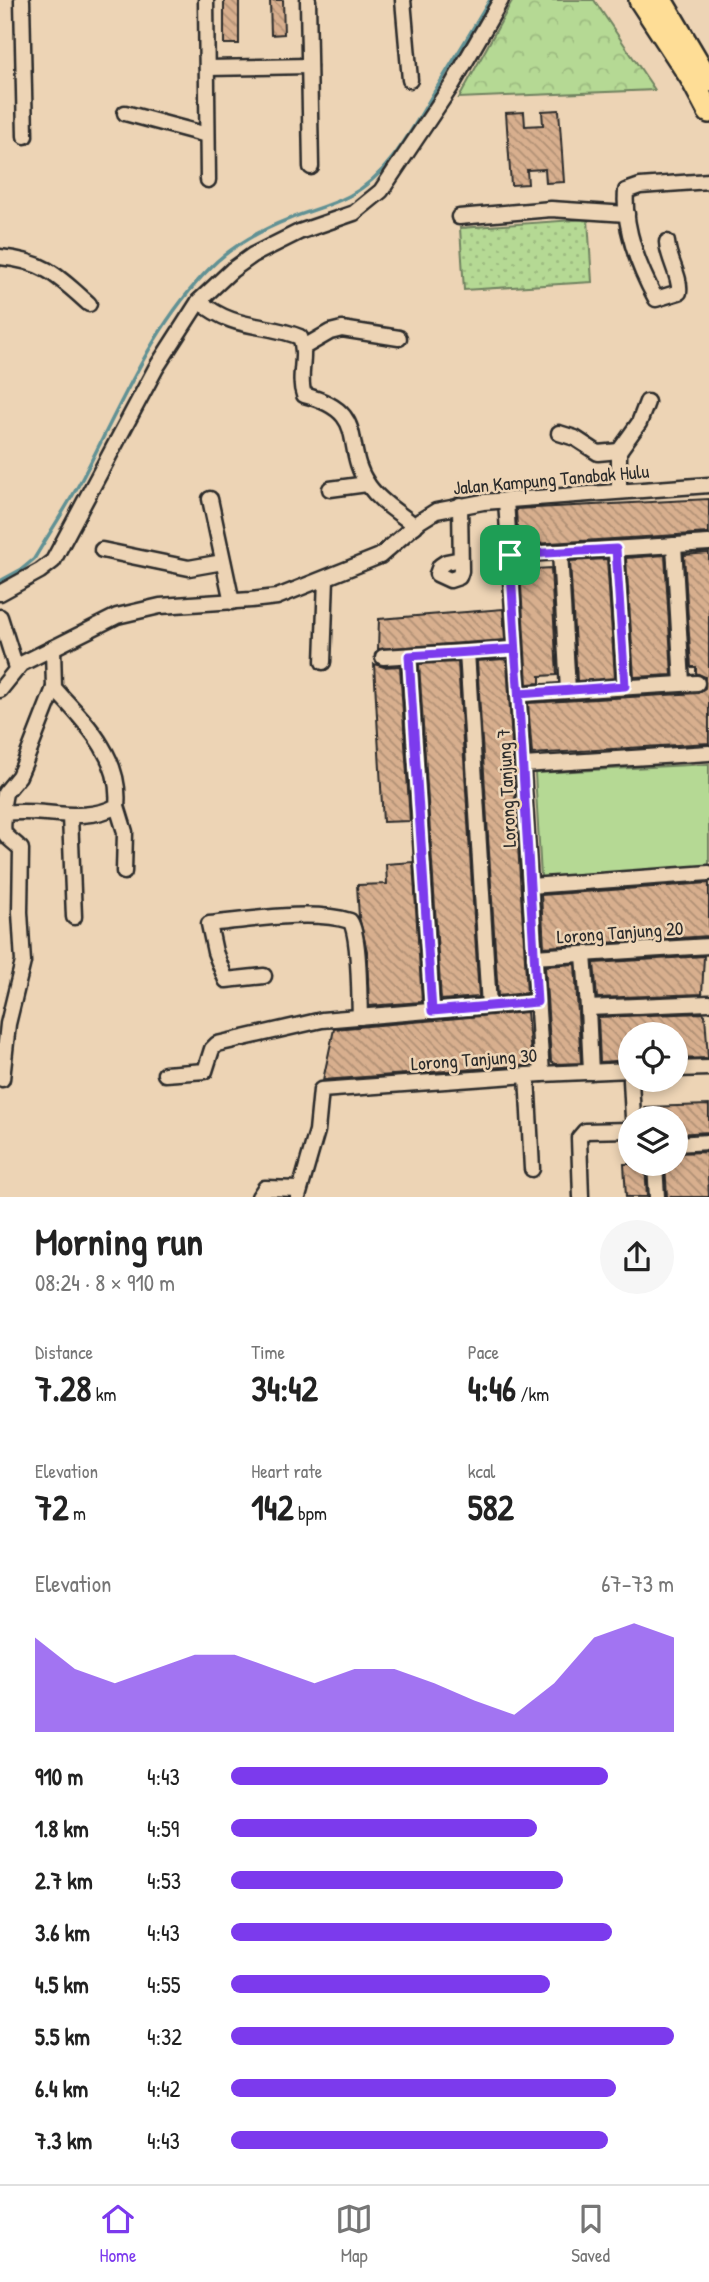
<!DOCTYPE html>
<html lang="en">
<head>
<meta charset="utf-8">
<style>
  body { margin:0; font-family:"Patrick Hand",sans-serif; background:#f6f6f6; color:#222; height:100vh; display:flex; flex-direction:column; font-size:26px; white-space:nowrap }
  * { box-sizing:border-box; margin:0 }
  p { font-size:23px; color:#767676 }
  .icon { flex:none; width:38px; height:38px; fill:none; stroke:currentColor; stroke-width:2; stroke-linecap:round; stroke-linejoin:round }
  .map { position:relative; height:1197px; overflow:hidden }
  .panel { display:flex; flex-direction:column; background:#fff; flex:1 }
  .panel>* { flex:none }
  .fabs { position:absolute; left:618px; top:1022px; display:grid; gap:14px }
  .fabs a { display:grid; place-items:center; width:70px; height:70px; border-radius:50%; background:#fff; box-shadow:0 4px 10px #0003; font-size:35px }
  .pin { position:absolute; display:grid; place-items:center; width:60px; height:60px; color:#fff; margin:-30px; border-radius:14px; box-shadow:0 4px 10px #0006 }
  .round { display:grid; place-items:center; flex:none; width:74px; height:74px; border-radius:37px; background:#f6f6f6 }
  .head { display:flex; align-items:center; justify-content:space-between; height:119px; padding:0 35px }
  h1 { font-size:38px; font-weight:700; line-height:52px }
  .metrics { display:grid; grid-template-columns:repeat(3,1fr); gap:10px; height:119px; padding:7px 35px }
  .metrics div { display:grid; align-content:center }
  .metrics b { font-size:35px; font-weight:700 }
  .metrics small { font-size:19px; font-weight:400 }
  .metrics p { font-size:19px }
  .chart { height:196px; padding:14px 35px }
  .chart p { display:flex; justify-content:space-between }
  .chart svg { width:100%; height:126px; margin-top:7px; fill:#7c3aed; opacity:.7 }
  ul { padding:0 35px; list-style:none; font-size:23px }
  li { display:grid; grid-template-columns:112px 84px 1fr; align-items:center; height:52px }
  li i { height:18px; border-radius:9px; background:#7c3aed }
  .tab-bar { display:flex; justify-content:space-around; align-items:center; height:98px; border-top:2px solid #e0e0e0; background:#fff; font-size:19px; color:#767676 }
  .tab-bar a { display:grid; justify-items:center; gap:4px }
  .tab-bar .current { color:#7c3aed }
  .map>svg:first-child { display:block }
</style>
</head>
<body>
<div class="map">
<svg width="709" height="1197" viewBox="0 0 709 1197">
  <defs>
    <pattern id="grass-dots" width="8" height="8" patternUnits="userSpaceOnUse" patternTransform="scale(1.75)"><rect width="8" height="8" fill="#b5d994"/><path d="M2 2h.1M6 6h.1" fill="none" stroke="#9cba80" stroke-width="1.8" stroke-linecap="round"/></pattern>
    <pattern id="forest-crowns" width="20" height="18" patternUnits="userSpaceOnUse" patternTransform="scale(1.75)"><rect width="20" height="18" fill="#b5d994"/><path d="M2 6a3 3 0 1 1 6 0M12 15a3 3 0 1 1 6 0" fill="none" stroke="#9cba80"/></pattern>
    <pattern id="building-back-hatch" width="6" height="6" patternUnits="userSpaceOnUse" patternTransform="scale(1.75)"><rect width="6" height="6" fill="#d8af8e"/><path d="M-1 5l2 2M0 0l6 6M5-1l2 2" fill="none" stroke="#af8f74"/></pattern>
  </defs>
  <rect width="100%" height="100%" fill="#edd4b5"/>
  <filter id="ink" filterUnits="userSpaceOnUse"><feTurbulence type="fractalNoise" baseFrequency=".0143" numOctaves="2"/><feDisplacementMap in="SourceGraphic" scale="14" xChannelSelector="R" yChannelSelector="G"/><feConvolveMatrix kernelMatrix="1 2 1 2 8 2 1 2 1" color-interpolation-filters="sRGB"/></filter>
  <g filter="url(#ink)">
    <!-- grass -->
    <polygon fill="url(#grass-dots)" stroke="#708260" stroke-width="2" points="588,219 592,282 464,290 460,228"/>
    <!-- forest -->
    <polygon fill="url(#forest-crowns)" stroke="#708260" stroke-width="2" points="513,0 594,0 655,90 459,98"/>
    <!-- green -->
    <polygon fill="#b5d994" stroke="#708260" stroke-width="2" points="709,764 709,866 541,877 535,773"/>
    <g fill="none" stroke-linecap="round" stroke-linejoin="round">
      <!-- stream -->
      <path stroke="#609194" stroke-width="3.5" d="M0 581 22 569 34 559C50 532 68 505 83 477 121 405 153 324 212 266 232 246 263 229 289 219 309 211 330 206 349 196 391 174 414 125 438 86 455 58 473 29 490 0"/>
    </g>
    <!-- building -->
    <g fill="url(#building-back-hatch)" stroke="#2b2b2b" stroke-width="2">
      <rect x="224" y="0" width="15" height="44"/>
      <polygon points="270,0 283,0 284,34 271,35"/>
      <polygon points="559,110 564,182 546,183 545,169 527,170 528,184 511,185 506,113 524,112 525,126 543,125 542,111"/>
      <polygon points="709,499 709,533 518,545 516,509"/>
      <polygon points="709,553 709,743 532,754 528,703 698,693 705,688 705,677 696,673 696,667 691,667 684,555"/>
      <polygon points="665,555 672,675 634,677 626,558"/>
      <polygon points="607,559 615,678 577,681 570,561"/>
      <polygon points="551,568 557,675 540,676 540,683 527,684 520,570"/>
      <polygon points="503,609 505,640 378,649 379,619"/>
      <polygon points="504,659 507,662 527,993 498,996 477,661"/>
      <polygon points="458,662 479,997 441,1000 419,664"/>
      <polygon points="374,664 384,667 400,666 410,821 383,822"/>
      <polygon points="413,862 422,1002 369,1006 367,951 359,917 357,885 387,884 386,864"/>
      <polygon points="709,883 709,936 544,947 541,895"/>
      <polygon points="704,956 702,994 597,998 594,963"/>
      <polygon points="575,964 581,1063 555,1064 551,1061 545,966"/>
      <polygon points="527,1012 532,1065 323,1080 334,1029"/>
      <polygon points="703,1013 705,1015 708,1058 676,1059 676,1034 630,1034 630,1060 600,1062 598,1017"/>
      <polygon points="709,1105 709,1132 676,1134 676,1118 649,1118 645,1107"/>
      <polygon points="707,1152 709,1197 667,1197 665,1164 676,1164 676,1153"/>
      <polygon points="624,1164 645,1164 647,1197 626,1197"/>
    </g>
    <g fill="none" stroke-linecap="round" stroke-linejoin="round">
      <defs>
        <g id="minor">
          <polyline points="22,0 25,136"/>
          <polyline points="206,0 208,180"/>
          <polyline points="308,0 311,167"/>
          <polyline points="403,0 410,80"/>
          <polyline points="207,68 309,66"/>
          <polyline points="125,113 207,135"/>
          <polyline points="459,217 551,209 627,214"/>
          <path d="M667 242C668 259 681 277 679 292L656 299C639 268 623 227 626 191L640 186 709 181"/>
          <path d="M0 257C44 261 58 276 89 304"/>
          <path d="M199 301C235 331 262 322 300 337 308 356 297 376 304 395 372 413 340 445 369 486 381 503 400 513 415 526"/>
          <polyline points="304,347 330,332 342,329 399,338"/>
          <polyline points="559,433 575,438 598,453 619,451"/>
          <polyline points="330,489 367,484"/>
          <polyline points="619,491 619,451 639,423 647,402"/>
          <polyline points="210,499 232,602"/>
          <polyline points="506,500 542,1074"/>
          <polyline points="460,505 461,571 459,577 450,580 437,574 440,566 446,562 461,559"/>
          <polyline points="674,545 682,683"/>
          <polyline points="616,549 625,686"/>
          <polyline points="102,550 189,568 223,562"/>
          <polyline points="560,552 568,690"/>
          <polyline points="510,555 709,543"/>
          <polyline points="0,593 40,571 53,561 156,368 199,301 232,270 253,255 299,232 354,213 381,191 452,85 501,0"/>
          <polyline points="0,617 16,668"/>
          <polyline points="467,652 489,1006"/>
          <polyline points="409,656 432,1011"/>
          <polyline points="383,657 515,649"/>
          <polyline points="323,662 326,578"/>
          <polyline points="0,690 21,664 117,616 160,606 251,600 277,597 380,556 420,521 436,511 483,502 709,485"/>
          <polyline points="519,694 697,683"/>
          <polyline points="524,765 709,753"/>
          <polyline points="117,806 125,832 124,872"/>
          <polyline points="5,813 3,804 5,793 19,776 25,762 54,688"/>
          <polyline points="70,816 74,917"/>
          <polyline points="530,886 709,873"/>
          <polyline points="584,955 588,1008 709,1003"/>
          <polyline points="534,957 709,946"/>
          <path d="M264 976 226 980 215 952 209 924C249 920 312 909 350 921 360 935 359 996 360 1017"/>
          <polyline points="588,1008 591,1072"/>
          <polyline points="676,1069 709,1068"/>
          <polyline points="165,1074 205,1071 212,1049 217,1044 322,1020 537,1002"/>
          <polyline points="527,1075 532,1169"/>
          <path d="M2 1079 8 1024 23 962 20 912 21 849C6 834 0 838 5 813 42 807 82 825 117 806 122 757 84 721 54 688L53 648"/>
          <polyline points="631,1080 633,1118"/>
          <polyline points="676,1144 709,1142"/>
          <polyline points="655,1164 657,1197"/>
          <polyline points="259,1197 265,1188 299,1189"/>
          <polyline points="298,1197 317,1131 321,1090 542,1074 630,1070"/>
          <polyline points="581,1197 579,1138 585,1131 630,1130"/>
        </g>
        <g id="highway">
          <polyline points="640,0 691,78 709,112"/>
          <polyline points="661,0 709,81"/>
        </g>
      </defs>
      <!-- minor casing -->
      <use href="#minor" stroke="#2b2b2b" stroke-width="19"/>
      <!-- highway casing -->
      <use href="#highway" stroke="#2b2b2b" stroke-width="26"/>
      <!-- minor -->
      <use href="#minor" stroke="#edd4b5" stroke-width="14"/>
      <!-- highway -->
      <use href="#highway" stroke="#fedd96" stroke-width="21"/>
    </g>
  </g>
  <g fill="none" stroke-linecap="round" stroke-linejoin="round" filter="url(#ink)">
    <defs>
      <polyline id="route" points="510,555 537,1002 432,1011 409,656 515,649 519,694 625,686 616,549 510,555"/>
    </defs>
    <!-- route casing -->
    <use href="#route" stroke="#fff" stroke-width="14"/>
    <!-- route -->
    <use href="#route" stroke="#7c3aed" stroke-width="9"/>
  </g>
  <g text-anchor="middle" stroke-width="5" stroke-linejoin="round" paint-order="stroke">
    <!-- street labels -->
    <g font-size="19" fill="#2b2b2b" stroke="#edd4b5">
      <text transform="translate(551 479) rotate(-5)" y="7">Jalan Kampung Tanabak Hulu</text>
      <text transform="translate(506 788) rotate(-93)" y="7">Lorong Tanjung 7</text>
      <text transform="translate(620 932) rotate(-4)" y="7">Lorong Tanjung 20</text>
      <text transform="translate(474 1059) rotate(-4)" y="7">Lorong Tanjung 30</text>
    </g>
  </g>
</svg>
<div class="fabs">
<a><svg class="icon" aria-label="locate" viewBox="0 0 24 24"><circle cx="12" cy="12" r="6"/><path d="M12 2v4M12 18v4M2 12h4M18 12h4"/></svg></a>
<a><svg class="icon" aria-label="layers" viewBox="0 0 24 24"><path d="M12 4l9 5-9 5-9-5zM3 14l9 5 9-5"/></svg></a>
</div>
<div class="pin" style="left:510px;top:555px;background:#1e9e55"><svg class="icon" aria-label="arrive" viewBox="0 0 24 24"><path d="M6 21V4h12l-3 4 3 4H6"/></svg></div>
</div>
<section class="panel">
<div class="head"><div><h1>Morning run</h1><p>08:24 · 8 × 910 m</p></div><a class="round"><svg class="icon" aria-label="share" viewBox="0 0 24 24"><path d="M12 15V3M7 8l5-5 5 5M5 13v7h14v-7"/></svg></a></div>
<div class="metrics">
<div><p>Distance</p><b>7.28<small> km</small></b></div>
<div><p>Time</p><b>34:42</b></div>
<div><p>Pace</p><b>4:46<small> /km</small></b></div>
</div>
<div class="metrics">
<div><p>Elevation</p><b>72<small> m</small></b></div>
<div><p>Heart rate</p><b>142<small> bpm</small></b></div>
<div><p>kcal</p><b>582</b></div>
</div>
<div class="chart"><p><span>Elevation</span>67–73 m</p>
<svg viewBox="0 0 160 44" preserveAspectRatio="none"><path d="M0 44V11L10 22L20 27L30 22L40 17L50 17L60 22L70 27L80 22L90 22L100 27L110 33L120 38L130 27L140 11L150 6L160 11V44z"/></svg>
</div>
<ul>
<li><b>910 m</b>4:43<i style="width:85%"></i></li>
<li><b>1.8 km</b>4:59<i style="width:69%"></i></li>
<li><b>2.7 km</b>4:53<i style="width:75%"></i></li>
<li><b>3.6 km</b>4:43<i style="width:86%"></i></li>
<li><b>4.5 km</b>4:55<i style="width:72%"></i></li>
<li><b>5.5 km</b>4:32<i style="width:100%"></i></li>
<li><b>6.4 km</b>4:42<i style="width:87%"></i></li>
<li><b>7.3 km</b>4:43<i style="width:85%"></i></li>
</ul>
</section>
<nav class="tab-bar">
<a class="current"><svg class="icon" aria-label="home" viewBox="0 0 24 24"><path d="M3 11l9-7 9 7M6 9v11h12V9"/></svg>Home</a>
<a><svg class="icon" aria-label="map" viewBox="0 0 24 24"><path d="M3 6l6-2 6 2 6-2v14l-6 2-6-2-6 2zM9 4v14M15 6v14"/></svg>Map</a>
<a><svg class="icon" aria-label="saved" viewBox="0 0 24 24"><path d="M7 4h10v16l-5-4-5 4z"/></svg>Saved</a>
</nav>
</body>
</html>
